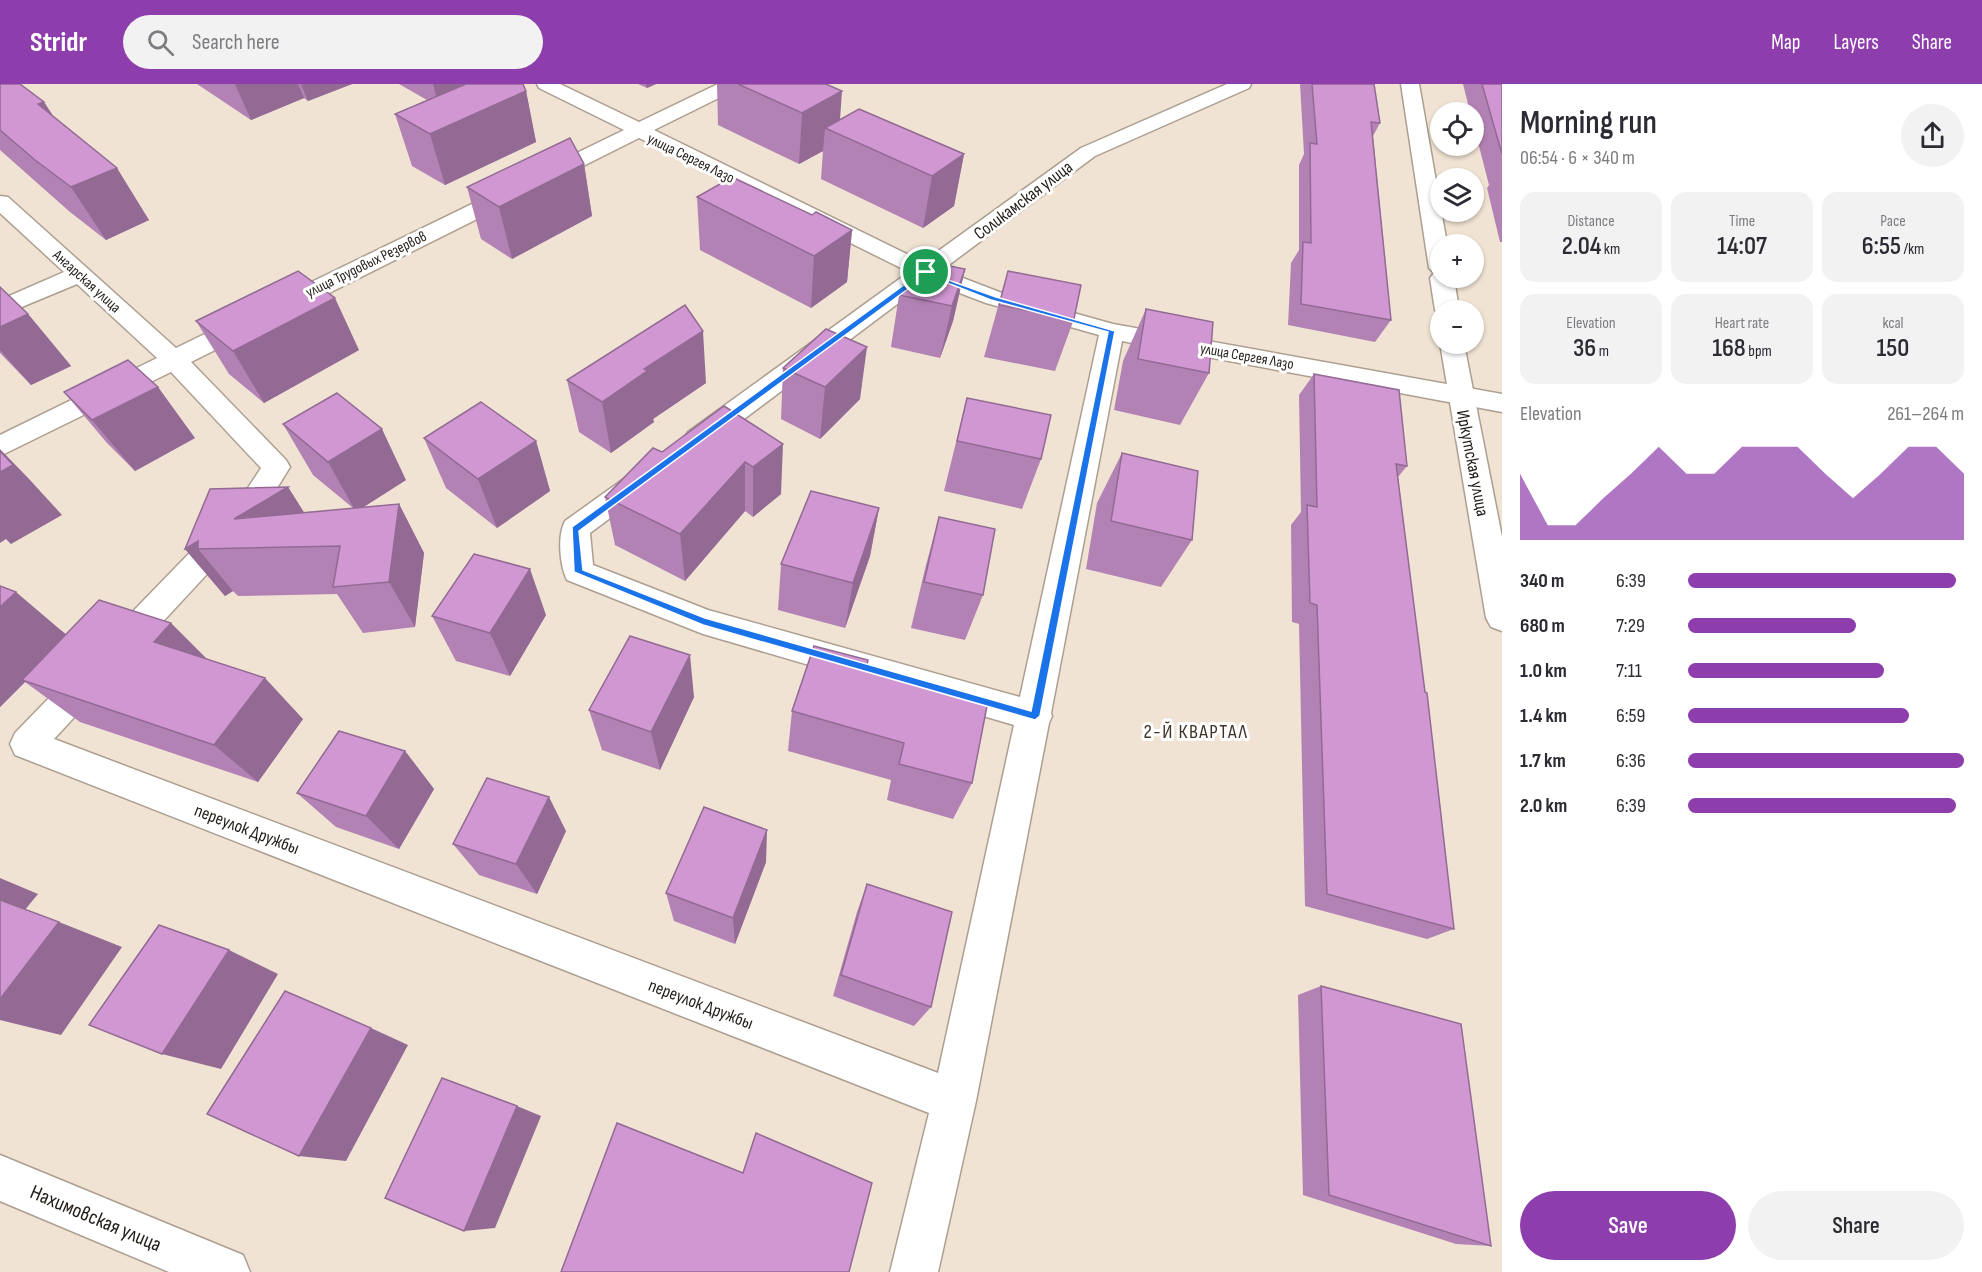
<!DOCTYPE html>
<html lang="en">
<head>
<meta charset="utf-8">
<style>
  body { margin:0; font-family:"Sofia Sans Condensed",sans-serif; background:#f2f2f3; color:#2b2b33; height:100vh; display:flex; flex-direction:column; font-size:22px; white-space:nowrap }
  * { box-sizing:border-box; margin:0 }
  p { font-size:20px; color:#7c7c81 }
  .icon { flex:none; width:33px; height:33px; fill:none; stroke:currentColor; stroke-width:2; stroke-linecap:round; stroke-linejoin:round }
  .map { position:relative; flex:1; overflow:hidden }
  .side { display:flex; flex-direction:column; background:#fff; width:480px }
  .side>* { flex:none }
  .tools { position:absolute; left:1430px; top:18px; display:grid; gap:12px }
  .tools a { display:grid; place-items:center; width:54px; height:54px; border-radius:50%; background:#fff; box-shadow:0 2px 4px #0004; font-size:30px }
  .pin { position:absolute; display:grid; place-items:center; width:51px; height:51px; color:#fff; margin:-26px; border:3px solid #fff; border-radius:50%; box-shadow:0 2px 6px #0007 }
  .round { display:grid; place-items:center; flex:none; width:63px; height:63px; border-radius:32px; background:#f2f2f3 }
  .headline { display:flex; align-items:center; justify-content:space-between; height:102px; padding:0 18px }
  h1 { font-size:33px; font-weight:600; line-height:45px }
  .metrics { display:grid; grid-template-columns:repeat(3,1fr); gap:9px; height:102px; padding:6px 18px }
  .metrics div { display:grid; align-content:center; border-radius:15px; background:#f2f2f3; text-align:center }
  .metrics b { font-size:26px; font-weight:600 }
  .metrics small { font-size:16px; font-weight:400 }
  .metrics p { font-size:16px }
  .chart { height:168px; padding:12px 18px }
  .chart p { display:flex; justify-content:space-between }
  .chart svg { width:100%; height:108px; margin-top:6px; fill:#8e3dac; opacity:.7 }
  .button { display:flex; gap:12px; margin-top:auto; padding:12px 18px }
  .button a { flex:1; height:69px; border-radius:36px; background:#8e3dac; color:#fff; font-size:24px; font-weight:600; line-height:69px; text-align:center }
  .button a+a { background:#f2f2f3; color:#2b2b33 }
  ul { padding:0 18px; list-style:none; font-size:20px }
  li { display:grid; grid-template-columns:96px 72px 1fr; align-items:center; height:45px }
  li i { height:15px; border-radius:8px; background:#8e3dac }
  header { display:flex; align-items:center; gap:36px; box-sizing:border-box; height:84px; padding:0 30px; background:#8e3dac; color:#fff }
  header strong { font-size:28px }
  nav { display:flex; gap:33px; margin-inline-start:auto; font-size:21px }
  .search { width:420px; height:54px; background:#f2f2f3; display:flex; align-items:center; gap:15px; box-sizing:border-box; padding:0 21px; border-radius:33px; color:#7c7c81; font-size:22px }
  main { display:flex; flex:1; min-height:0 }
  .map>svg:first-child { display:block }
</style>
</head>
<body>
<header>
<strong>Stridr</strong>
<div class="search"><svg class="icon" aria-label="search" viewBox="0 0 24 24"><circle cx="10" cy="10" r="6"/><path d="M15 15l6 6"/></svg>Search here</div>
<nav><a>Map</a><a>Layers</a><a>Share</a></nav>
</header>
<main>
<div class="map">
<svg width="1502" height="1188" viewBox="0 0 1502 1188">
  <rect width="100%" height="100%" fill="#f0e3d3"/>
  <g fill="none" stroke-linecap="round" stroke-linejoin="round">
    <defs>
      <g id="minor">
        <path d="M537 0H560L639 38 718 0H741L739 4 654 46 923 178 1081 64 1227 0H1251L1249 4 1095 72 942 186 1002 209 1113 240 1502 310V328L1122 257 1051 629 1052 632 1049 639 976 1017 938 1188H890L929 1029 15 671 10 660 15 649 238 419 261 384 171 288 0 372V351L157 274 77 200 0 232V216L64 188 0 129V112L8 113 176 264 624 46 539 4ZM639 54 909 188 688 348 684 355 688 362 698 364 708 362 928 197 986 219 1099 251 1020 613 708 526 593 481 590 449 652 403 656 396 652 389 642 386 632 389 565 437C557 452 560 482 567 496L703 550 1014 641 938 989 54 655 258 435 290 383 286 376 191 278Z"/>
        <polygon points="0,1071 243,1171 250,1188 169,1188 0,1117"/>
      </g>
      <g id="major">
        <polygon points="1401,0 1419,0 1447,160 1440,160 1440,194 1454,194 1459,226 1440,226 1440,232 1435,226 1430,194 1434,189 1429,184"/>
        <polygon points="1440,259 1464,260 1502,453 1502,547 1491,543 1486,534"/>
      </g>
    </defs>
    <!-- minor casing -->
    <use href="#minor" stroke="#ac9f90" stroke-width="3"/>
    <!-- major casing -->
    <use href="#major" stroke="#ac9f90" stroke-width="3"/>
    <!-- minor -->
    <use href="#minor" fill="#fff" fill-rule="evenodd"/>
    <!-- major -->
    <use href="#major" fill="#fff" fill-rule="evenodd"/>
  </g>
  <!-- wall -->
  <g fill="#b382b5">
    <polygon points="0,0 44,18 53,32 149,136 106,156 70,128 0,66"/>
    <polygon points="197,0 352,0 308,17 304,14 251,36"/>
    <polygon points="399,0 523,0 526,7 536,58 445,101 412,82 395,30 427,16"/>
    <polygon points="638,0 656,0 647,4"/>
    <polygon points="717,0 826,0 840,35 964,70 954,122 923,144 821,95 823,67 799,80 718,41"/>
    <polygon points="1300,0 1374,0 1380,39 1373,52 1391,236 1375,258 1288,241 1291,179 1299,166 1299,81 1304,70"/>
    <polygon points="1463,0 1502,0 1502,158 1500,158 1487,104 1489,101 1473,39 1473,28 1470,28"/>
    <polygon points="584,80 592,132 512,175 481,155 467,103"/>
    <polygon points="697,113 812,131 852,146 847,198 811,224 700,166"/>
    <polygon points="965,185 953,237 940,274 891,263 899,211"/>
    <polygon points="1008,187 1074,235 1055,287 984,273"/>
    <polygon points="0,203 28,230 71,282 31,301 0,269"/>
    <polygon points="1146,225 1209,289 1180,341 1114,326 1123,277"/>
    <polygon points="196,237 359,266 264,319 229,290"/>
    <polygon points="783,284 860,315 820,355 781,335"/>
    <polygon points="1314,290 1407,382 1398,393 1454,845 1427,855 1305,822 1299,540 1292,538 1291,441 1301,428 1299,311"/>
    <polygon points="567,296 706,299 653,335 654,338 611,369 579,348"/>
    <polygon points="64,308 195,354 135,387 107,359"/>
    <polygon points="967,314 1041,375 1022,425 944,407"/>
    <polygon points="724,322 781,410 753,433 745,427 685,497 615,461 605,413 662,368"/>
    <polygon points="283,340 406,396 363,423 399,420 424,469 415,543 363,549 337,510 238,512 233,507 225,512 185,465 288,403 304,429 353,424 313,391"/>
    <polygon points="424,354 536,357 550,407 497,444 446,404"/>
    <polygon points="1122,369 1192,456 1161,503 1086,485 1097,419"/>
    <polygon points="879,424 870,472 845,544 778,526 781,480"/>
    <polygon points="939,433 983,511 965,556 911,544 926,481"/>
    <polygon points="0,502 66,550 208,576 303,635 258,698 80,638 25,598 0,623"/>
    <polygon points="546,531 510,592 456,577 432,532"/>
    <polygon points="868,576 866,585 972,699 953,735 887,716 891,696 788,667 792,627"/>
    <polygon points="694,613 660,686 602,666 589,626"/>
    <polygon points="405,667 434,705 399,765 336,743 297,709"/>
    <polygon points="566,747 537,810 479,791 453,760"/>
    <polygon points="766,778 735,860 674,837 666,809"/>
    <polygon points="867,800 931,923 914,942 833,912 857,828"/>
    <polygon points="1321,902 1491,1162 1456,1160 1303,1111 1298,911"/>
  </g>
  <!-- shaded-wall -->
  <g fill="#926a93">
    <polygon points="235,0 298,0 304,14 251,36"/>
    <polygon points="301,0 352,0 308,17"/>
    <polygon points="433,0 481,0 439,23"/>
    <polygon points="646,0 656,0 647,4"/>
    <polygon points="526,7 536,58 445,101 430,50"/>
    <polygon points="842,7 839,50 825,44 823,67 799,80 802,29"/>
    <polygon points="44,18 77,69 38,20"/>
    <polygon points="964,70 954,122 923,144 932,92"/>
    <polygon points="584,80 592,132 512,175 499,123"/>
    <polygon points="117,84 149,136 106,156 71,103"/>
    <polygon points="852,146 847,198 811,224 814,172"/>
    <polygon points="965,185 953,237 940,274 952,222"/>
    <polygon points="335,214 359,266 264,319 233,267"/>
    <polygon points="28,230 71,282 31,301 0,266 0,243"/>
    <polygon points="703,247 706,299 653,335 654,338 611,369 602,318 644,285"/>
    <polygon points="867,263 860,315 820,355 825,303"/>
    <polygon points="158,303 195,354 135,387 92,336"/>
    <polygon points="382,345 406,396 356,428 328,378"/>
    <polygon points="536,357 550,407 497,444 478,395"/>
    <polygon points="783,360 781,410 753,433 753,383"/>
    <polygon points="0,365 30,396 62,431 11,460 6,455 0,459"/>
    <polygon points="745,378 745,427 685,497 680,450"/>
    <polygon points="288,403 319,452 234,435"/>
    <polygon points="399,420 424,469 415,543 389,498"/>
    <polygon points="879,424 870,472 845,544 853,499"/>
    <polygon points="198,457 198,465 233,507 225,512 185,465"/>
    <polygon points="530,485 546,531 510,592 490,549"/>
    <polygon points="16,508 70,554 22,596 25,598 0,623 0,523"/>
    <polygon points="171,539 215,583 154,558"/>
    <polygon points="690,571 694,613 660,686 651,648"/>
    <polygon points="265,594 303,635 258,698 214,661"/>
    <polygon points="405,667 434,705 399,765 366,732"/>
    <polygon points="549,713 566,747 537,810 516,780"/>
    <polygon points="767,746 766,778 735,860 733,834"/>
    <polygon points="0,794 38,810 24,827 0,818"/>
    <polygon points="59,838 122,863 61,951 0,936 0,915"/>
    <polygon points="229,866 278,890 221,985 162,970"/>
    <polygon points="371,944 408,961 346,1077 299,1072"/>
    <polygon points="517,1022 541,1032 495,1144 464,1147"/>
  </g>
  <!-- building -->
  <g fill="#d097d2" stroke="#926a93" stroke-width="1.5">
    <polygon points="0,0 20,0 44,18 38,20 117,84 71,103 35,76 0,46"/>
    <polygon points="466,0 523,0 526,7 430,50 395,30"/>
    <polygon points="738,0 826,0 842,7 802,29"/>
    <polygon points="1312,0 1374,0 1380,39 1371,38 1391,236 1301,220 1303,158 1311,159 1310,59 1317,60"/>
    <polygon points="1482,0 1502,0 1502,70"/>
    <polygon points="859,25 964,70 932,92 825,44"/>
    <polygon points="570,54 584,80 499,123 467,103"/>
    <polygon points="732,93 812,131 816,128 852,146 814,172 697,113"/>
    <polygon points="914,175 965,185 952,222 899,211"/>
    <polygon points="298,187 335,214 233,267 196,237"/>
    <polygon points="1008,187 1081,201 1074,235 999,221"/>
    <polygon points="0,203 28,230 0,243"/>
    <polygon points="685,221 703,247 644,285 647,287 602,318 567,296"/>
    <polygon points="1146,225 1213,238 1209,289 1138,275"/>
    <polygon points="826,245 867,263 825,303 783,284"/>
    <polygon points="128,276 158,303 92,336 64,308"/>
    <polygon points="1314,290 1399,306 1407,382 1396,380 1425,608 1427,609 1454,845 1327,810 1317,521 1310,519 1307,421 1317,423"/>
    <polygon points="337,309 382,345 328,378 283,340"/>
    <polygon points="967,314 1051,331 1041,375 957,357"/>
    <polygon points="481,318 536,357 478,395 424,354"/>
    <polygon points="724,322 783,360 753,383 745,378 680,450 605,413 653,364 662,368"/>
    <polygon points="0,367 13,381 0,388"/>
    <polygon points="1122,369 1198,387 1192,456 1111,437"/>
    <polygon points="288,403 234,435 399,420 389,498 333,503 340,462 198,465 198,457 185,465 210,405"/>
    <polygon points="811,407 879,424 853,499 781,480"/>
    <polygon points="939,433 995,445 983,511 924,498"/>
    <polygon points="474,470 530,485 490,549 432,532"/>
    <polygon points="0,502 16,508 0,523"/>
    <polygon points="99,516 171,539 154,558 265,594 214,661 22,596"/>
    <polygon points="630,552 690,571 651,648 589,626"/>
    <polygon points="814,562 868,576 866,585 988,617 972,699 899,680 904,659 792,627"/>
    <polygon points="339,647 405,667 366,732 297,709"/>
    <polygon points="487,694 549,713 516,780 453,760"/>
    <polygon points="704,723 767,746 733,834 666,809"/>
    <polygon points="867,800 952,828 931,923 841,891"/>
    <polygon points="0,816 59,838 0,915"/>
    <polygon points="159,841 229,866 162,970 89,941"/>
    <polygon points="1321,902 1461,940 1491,1162 1329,1111"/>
    <polygon points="285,907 371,944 299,1072 207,1030"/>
    <polygon points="442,994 517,1022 464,1147 385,1114"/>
    <polygon points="617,1039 743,1089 756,1049 872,1099 849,1188 561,1188"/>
  </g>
  <!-- route -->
  <path fill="#1a73e8" stroke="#fff" stroke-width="1.5" fill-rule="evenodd" d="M923 187 996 213 1115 247 1040 632 1035 636 703 541 574 488 572 443ZM927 191 991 216 1108 248 1031 627 705 534 583 486 579 447Z"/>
  <g text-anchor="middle" stroke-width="6" stroke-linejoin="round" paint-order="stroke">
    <!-- far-street labels -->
    <g font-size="15" fill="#211c17" stroke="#fff">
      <text transform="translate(691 74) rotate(26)" y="5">улица Сергея Лазо</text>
      <text transform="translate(366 180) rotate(-26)" y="5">улица Трудовых Резервов</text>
      <text transform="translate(87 197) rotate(42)" y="5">Ангарская улица</text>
      <text transform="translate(1247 272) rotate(10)" y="5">улица Сергея Лазо</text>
    </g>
    <!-- street labels -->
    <g font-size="18" fill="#211c17" stroke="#fff">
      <text transform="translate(1023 116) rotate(-37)" y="6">Соликамская улица</text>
      <text transform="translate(1473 379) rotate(79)" y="6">Иркутская улица</text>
      <text transform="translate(247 745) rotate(21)" y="6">переулок Дружбы</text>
      <text transform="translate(701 920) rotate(21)" y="6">переулок Дружбы</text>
    </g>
    <!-- neighbourhood labels -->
    <g font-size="20" letter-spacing="1.5" fill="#3e3326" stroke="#fff">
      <text x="1196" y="654">2-Й КВАРТАЛ</text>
    </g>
    <!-- near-street labels -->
    <g font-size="21" fill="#211c17" stroke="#fff">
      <text transform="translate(96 1134) rotate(23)" y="7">Нахимовская улица</text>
    </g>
  </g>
</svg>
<div class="tools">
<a><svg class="icon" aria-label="locate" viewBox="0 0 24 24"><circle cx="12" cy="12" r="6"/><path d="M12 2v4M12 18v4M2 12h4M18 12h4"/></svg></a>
<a><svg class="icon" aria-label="layers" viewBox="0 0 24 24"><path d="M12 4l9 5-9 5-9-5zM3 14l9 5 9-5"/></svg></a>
<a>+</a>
<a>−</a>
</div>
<div class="pin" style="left:926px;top:188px;background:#1e9e55"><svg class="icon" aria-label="arrive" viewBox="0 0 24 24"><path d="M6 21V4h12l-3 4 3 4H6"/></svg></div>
</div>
<section class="side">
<div class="headline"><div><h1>Morning run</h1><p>06:54 · 6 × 340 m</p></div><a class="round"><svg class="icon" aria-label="share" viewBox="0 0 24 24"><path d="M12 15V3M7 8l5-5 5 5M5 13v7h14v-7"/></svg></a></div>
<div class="metrics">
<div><p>Distance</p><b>2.04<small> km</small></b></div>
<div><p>Time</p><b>14:07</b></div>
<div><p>Pace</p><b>6:55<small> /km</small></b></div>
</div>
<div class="metrics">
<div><p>Elevation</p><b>36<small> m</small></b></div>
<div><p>Heart rate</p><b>168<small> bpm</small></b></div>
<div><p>kcal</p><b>150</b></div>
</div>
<div class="chart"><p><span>Elevation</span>261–264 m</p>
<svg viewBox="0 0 160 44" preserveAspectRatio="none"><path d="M0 44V17L10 38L20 38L30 27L40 17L50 6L60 17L70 17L80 6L90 6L100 6L110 17L120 27L130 17L140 6L150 6L160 17V44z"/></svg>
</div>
<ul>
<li><b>340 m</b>6:39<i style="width:97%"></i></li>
<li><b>680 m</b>7:29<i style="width:61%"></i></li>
<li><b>1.0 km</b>7:11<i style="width:71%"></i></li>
<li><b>1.4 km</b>6:59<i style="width:80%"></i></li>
<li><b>1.7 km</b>6:36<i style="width:100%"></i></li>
<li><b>2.0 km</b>6:39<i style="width:97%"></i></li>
</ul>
<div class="button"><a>Save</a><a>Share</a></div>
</section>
</main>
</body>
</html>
